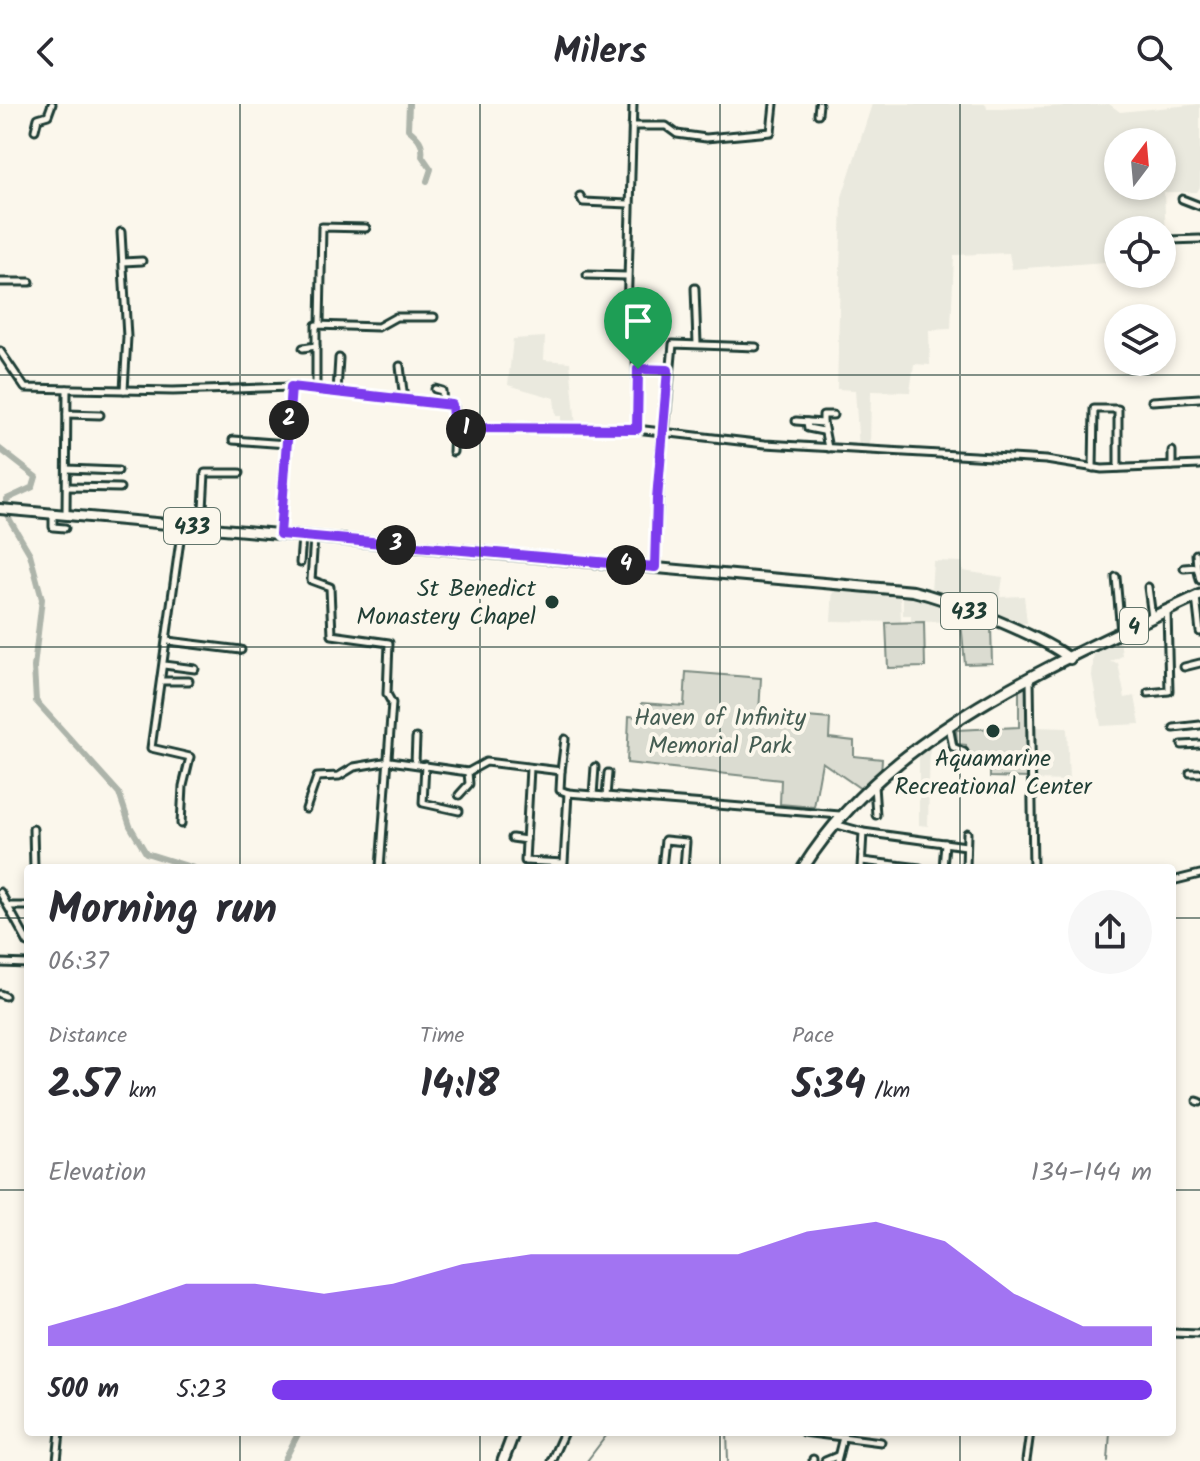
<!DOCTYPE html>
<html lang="en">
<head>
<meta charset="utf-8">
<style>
  body { margin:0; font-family:Kalam,sans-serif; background:#f7f7f7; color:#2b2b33; height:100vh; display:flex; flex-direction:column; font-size:30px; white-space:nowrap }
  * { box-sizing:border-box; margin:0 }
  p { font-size:26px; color:#7c7c81 }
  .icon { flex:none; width:44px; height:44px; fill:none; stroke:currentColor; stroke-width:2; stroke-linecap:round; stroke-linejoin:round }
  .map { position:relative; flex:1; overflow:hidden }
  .side { position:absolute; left:24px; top:760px; width:1152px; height:572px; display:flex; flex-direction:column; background:#fff; border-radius:8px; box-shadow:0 4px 12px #0003 }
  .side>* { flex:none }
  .needle { width:52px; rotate:16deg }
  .fabs { position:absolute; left:1104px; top:24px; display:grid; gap:16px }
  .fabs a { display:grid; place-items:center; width:72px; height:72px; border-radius:50%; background:#fff; box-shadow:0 4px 12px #0003; font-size:40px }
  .pin { position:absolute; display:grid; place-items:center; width:68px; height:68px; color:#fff; margin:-82px -34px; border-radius:50% 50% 50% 0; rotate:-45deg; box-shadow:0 0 8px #0007 }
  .pin .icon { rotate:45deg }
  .km { position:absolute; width:40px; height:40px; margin:-20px; border-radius:50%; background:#222; color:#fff; font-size:22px; line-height:40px; text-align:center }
  .round { display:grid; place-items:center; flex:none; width:84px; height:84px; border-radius:42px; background:#f7f7f7 }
  .overview { display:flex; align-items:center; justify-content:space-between; height:136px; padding:0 24px }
  h1 { font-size:44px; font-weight:800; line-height:60px }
  .metrics { display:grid; grid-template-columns:repeat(3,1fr); gap:12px; height:136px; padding:8px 24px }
  .metrics div { display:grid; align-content:center }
  .metrics b { font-size:40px; font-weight:800 }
  .metrics small { font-size:22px; font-weight:400 }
  .metrics p { font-size:22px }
  .chart { height:224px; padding:16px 24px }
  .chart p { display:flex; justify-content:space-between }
  .chart svg { width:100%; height:144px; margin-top:8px; fill:#7c3aed; opacity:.7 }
  ul { padding:0 24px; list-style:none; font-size:26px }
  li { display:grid; grid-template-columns:128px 96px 1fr; align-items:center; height:60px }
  li i { height:20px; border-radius:10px; background:#7c3aed }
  header { display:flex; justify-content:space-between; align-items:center; height:104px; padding:0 24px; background:#fff; font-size:36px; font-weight:800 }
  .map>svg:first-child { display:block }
</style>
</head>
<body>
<header><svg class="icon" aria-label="back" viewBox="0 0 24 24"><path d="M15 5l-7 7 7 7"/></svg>Milers<svg class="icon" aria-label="search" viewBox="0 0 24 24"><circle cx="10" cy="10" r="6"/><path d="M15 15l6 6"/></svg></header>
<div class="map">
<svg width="1200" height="1357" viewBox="0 0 1200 1357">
  <rect width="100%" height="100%" fill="#fbf7ec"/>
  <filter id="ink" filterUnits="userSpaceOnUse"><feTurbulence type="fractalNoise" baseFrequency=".0125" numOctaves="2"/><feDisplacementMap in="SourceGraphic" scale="16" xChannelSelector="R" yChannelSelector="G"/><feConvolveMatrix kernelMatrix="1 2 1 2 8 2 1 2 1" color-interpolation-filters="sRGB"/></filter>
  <g filter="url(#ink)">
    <!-- built -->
    <g fill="#eae9de" fill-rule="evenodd">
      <path d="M872 0H986L987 5H1000L1109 0 1120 8 1200 0V83L1197 88H1164L1167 156H1162V126H1118V157L1012 165 1009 149 954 151 951 225 929 226 930 261 914 260 910 288 871 287 870 345H859L855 286 837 285 842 93ZM1118 38H1162V82H1118Z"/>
      <polygon points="545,233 544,256 570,258 576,322 561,323 561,312 556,312 554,294 508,281 513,235"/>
      <polygon points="933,457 962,458 963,467 1003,473 1000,493 1024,492 1027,519 1007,520 931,488"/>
      <polygon points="833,484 900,489 901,518 831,517"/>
      <polygon points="903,489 946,500 983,517 911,518 911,511 903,511"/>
      <polygon points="1120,534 1122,552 1110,558 1118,559 1125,594 1135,592 1140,620 1101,622 1092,572 1094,546"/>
      <polygon points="1034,623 1067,624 1069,677 1032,676"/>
      <polygon points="930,640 928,722 919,721 919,649"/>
    </g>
    <!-- green -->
    <g fill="#dbdcd1" stroke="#7d8c82" stroke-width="2">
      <polygon points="983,517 991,522 992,559 965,560 961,518"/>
      <polygon points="924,518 925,563 888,564 886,519"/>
      <polygon points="686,568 761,574 759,609 830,615 829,634 854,637 854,652 882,655 881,669 861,685 822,658 814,703 780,700 781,676 627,659 629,612 640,613 642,599 684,602"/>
      <polygon points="1029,581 1030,674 990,673 990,656 966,654 966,641 957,640 956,626 1019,623 1019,586"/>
    </g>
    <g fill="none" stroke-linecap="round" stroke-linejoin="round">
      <!-- stream -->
      <g stroke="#74847b" stroke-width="2">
        <polyline points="727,1328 728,1357"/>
        <polyline points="587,1357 609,1328"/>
        <polyline points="1108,1357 1110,1328"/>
      </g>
      <!-- river -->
      <g stroke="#adb4aa" stroke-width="6">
        <path d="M409 0 408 25C418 33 424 39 422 52L431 65 427 77"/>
        <polyline points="0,345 36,373 33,383 7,395 4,406 30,450 42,495 34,563 36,597 119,689 130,722 146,749 194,764"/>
        <polyline points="284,1357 299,1328"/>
      </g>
      <defs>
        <g id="minor">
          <polyline points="633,0 627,211 630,233 636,239 637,325"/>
          <polyline points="818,10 819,0"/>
          <polyline points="632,22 666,22 677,30 706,34 771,28 774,0"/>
          <polyline points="35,26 38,14 48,11 52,0"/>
          <polyline points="580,92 583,98 629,100"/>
          <polyline points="1182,95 1200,102"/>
          <polyline points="121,128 127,233 124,286"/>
          <polyline points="1170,136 1200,135"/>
          <polyline points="123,158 142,157"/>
          <polyline points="587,171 627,172"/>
          <polyline points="0,178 30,178"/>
          <polyline points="695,184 697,240"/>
          <polyline points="320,220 322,123 366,124"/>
          <polyline points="303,244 316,242"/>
          <polyline points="0,247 25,284 173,287 291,283 451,300 454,303 454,324 636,325 765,340 1046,356 1102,365 1200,361"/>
          <polyline points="400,262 404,296"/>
          <polyline points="638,265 668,266"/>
          <polyline points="435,285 442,287 443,300"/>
          <polyline points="316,286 316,221 378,223 396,213 434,213"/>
          <polyline points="337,288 339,254"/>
          <polyline points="1152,297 1200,294"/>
          <polyline points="67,310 100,311"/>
          <polyline points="796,317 823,319 828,344"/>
          <polyline points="807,318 808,324 823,327"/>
          <polyline points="823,319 823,311 833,311"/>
          <polyline points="665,327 673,240 756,243"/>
          <polyline points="233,336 287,340"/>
          <polyline points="1172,347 1172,362"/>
          <polyline points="453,348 454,324"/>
          <polyline points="1093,364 1094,305 1118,305 1118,364"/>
          <polyline points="67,365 118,367"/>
          <polyline points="67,383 120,384"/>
          <polyline points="53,410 53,423 65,424"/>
          <polyline points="66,411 67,285"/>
          <polyline points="202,423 205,369 240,369"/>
          <polyline points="280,430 291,283"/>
          <polyline points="314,434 311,476 330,483 332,531 389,539 387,590 392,599 380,764"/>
          <polyline points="1196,450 1197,463"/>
          <polyline points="300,459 302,433"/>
          <polyline points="655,463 662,327"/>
          <polyline points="1184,464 1197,463 1200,476"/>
          <polyline points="1116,473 1121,528"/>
          <polyline points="1148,483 1152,513"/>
          <polyline points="1196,493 1200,528"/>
          <polyline points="168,537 241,546"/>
          <polyline points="164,561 195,565"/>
          <polyline points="1184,563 1200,559"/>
          <polyline points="1030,576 1033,764"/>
          <polyline points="162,577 189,577"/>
          <polyline points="1148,589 1169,587 1167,507"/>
          <polyline points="949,622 953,643 964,648 964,657"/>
          <polyline points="1174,624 1200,621"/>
          <polyline points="1182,641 1200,640"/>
          <polyline points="415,659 416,634"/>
          <polyline points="425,661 423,699 459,707"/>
          <polyline points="530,664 525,757 564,759 568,689 840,711"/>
          <polyline points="561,667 565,635"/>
          <polyline points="1190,669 1200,669"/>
          <polyline points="874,681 876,711"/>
          <polyline points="459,691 469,680 468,668"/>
          <polyline points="593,691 595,663"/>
          <polyline points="606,692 608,669"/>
          <polyline points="306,705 317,673 339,672 354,663 390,657 468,668 486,658 561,667 560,686 568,689"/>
          <polyline points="181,720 183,682 190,653 151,644 182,422"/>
          <polyline points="834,720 863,728 966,742"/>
          <polyline points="33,725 34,764"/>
          <polyline points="512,734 526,736"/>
          <polyline points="862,757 920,764"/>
          <polyline points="662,764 665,736 686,738 684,764"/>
          <polyline points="861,764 863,728"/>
          <polyline points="943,764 945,739"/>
          <polyline points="966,764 967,729"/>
          <polyline points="1172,777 1200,770"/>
          <polyline points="0,788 28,839"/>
          <polyline points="8,802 28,802"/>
          <polyline points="0,859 28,860"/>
          <polyline points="0,890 5,892"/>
          <polyline points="1197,997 1200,998"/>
          <polyline points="1172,1229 1200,1230"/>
          <polyline points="803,1328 881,1338"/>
          <polyline points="813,1355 813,1357"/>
          <polyline points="57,1357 60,1328"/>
          <polyline points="551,1357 564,1328"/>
          <polyline points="825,1357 837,1352"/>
          <polyline points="837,1357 843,1333"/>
          <polyline points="1026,1357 1030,1328"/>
        </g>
        <path id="major" d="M0 405 913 487C947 495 1045 533 1070 555"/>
        <g id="highway">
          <path d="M803 764C888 628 1060 557 1200 491"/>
          <polyline points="503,1357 514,1328"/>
        </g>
      </defs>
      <!-- minor casing -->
      <use href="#minor" stroke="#1f3d34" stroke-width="11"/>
      <!-- major casing -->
      <use href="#major" stroke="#1f3d34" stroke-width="14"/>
      <!-- highway casing -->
      <use href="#highway" stroke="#1f3d34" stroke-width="15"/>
      <!-- minor -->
      <use href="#minor" stroke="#fbf7ec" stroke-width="5"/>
      <!-- major -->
      <use href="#major" stroke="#fbf7ec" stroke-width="8"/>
      <!-- highway -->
      <use href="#highway" stroke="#fbf7ec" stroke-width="9"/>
    </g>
  </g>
  <g fill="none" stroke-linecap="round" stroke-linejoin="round" filter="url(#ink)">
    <defs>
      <polygon id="route" points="638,265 668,266 657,395 655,463 280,430 291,283 452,301 454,324 637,325"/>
    </defs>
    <!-- route casing -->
    <use href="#route" stroke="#fff" stroke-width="16"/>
    <!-- route -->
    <use href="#route" stroke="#7c3aed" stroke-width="10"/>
  </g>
  <!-- grid -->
  <path fill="none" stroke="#1f3d34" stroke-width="2" stroke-opacity="0.55" d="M240 0V764M480 0V764M720 0V764M960 0V764M0 271H1200M0 543H1200M0 814H28M1172 814H1200M0 1086H28M1172 1086H1200M240 1328V1357M480 1328V1357M720 1328V1357M960 1328V1357"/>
  <!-- markers -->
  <g fill="#1f3d34" stroke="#fbf7ec" stroke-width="3">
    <circle cx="552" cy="498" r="8"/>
    <circle cx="993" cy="627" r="8"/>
  </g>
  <g text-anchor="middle" stroke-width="8" stroke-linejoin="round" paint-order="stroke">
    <!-- shield labels -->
    <g fill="#fbf7ec" stroke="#61756b" stroke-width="2">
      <rect x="164" y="404" width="56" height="36" rx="6"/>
      <rect x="941" y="489" width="56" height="36" rx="6"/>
      <rect x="1120" y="504" width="28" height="36" rx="6"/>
    </g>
    <g font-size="22" font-weight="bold" fill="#1f3d34">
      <text x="192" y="430">433</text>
      <text x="969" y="515">433</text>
      <text x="1134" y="530">4</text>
    </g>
    <!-- poi labels -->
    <g font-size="24" fill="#1f3d34" stroke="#fbf7ec" text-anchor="end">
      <text x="536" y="492">St Benedict<tspan x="536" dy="28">Monastery Chapel</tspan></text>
      <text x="993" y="662" text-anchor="middle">Aquamarine<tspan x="993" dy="28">Recreational Center</tspan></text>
    </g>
    <!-- park labels -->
    <g font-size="24" fill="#455d53" stroke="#fbf7ec">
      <text x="720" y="621">Haven of Infinity<tspan x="720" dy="28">Memorial Park</tspan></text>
    </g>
  </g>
</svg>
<div class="fabs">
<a><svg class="needle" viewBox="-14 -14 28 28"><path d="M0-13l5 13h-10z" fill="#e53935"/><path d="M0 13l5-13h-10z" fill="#7c7c81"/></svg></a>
<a><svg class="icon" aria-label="locate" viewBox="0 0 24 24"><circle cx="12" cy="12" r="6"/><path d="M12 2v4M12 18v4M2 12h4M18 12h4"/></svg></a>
<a><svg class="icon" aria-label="layers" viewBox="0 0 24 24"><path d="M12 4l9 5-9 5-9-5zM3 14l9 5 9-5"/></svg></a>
</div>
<div class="pin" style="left:638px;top:265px;background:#1e9e55"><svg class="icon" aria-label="arrive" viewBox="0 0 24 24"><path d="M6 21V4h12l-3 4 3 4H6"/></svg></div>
<b class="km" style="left:466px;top:325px">1</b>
<b class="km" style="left:289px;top:316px">2</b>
<b class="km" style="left:396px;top:441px">3</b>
<b class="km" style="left:626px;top:461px">4</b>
<section class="side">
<div class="overview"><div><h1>Morning run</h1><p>06:37</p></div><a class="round"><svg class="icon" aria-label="share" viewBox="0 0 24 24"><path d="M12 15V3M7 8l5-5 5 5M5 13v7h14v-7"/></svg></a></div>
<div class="metrics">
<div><p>Distance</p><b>2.57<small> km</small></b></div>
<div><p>Time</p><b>14:18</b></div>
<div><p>Pace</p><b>5:34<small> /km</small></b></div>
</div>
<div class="chart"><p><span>Elevation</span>134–144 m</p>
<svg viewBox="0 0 160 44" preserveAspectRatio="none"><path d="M0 44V38L10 32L20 25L30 25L40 28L50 25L60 19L70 16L80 16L90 16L100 16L110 9L120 6L130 12L140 28L150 38L160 38V44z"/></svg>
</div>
<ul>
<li><b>500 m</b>5:23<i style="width:100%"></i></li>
</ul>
</section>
</div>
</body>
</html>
